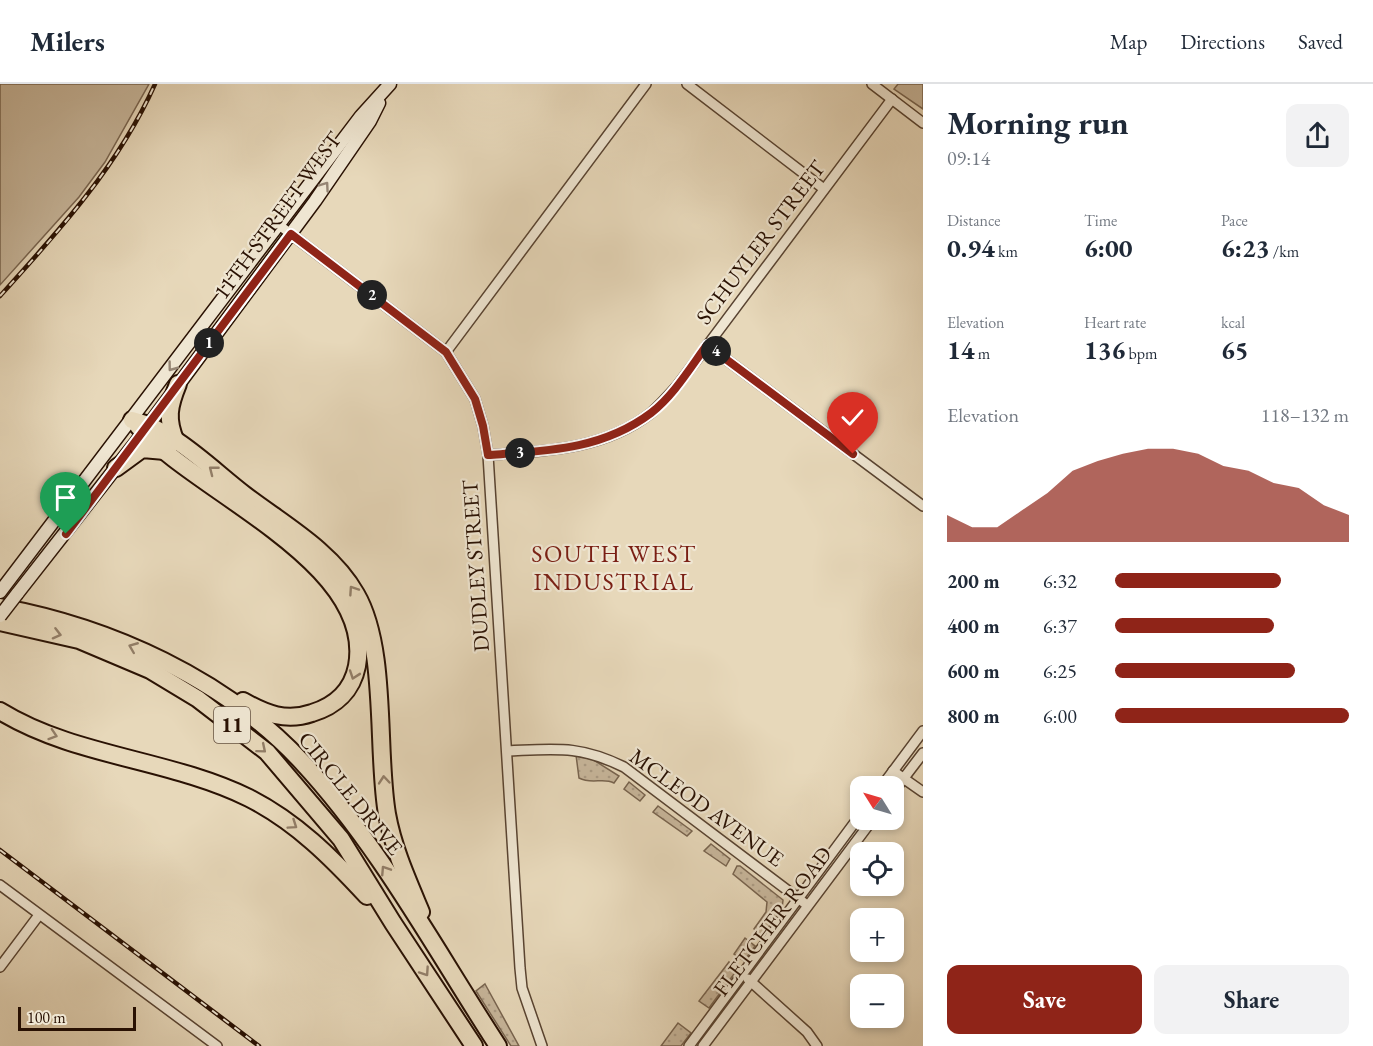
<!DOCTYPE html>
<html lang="en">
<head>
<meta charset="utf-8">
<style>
  body { margin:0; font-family:"EB Garamond",serif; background:#f2f2f3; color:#1f2937; height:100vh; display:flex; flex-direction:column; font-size:22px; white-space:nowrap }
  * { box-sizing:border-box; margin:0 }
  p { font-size:20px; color:#747a83 }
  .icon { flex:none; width:33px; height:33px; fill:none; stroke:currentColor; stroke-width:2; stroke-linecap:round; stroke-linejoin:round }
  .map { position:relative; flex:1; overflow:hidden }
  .panel { display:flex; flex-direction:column; background:#fff; width:450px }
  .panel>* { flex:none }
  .needle { width:39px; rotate:307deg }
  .buttons { position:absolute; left:850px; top:692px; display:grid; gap:12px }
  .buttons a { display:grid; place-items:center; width:54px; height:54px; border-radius:12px; background:#fff; box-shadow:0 3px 9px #0003; font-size:30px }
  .scale { position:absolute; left:18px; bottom:15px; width:118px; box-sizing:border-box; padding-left:6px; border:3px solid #291103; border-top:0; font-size:16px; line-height:21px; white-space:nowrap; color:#291103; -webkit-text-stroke:4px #efe6d2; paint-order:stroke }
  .pin { position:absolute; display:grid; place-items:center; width:51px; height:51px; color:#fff; margin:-62px -26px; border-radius:50% 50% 50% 0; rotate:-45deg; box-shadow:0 0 6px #0007 }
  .pin .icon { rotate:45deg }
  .km { position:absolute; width:30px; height:30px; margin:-15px; border-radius:50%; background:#222; color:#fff; font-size:16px; line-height:30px; text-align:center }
  .round { display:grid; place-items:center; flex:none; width:63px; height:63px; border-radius:12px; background:#f2f2f3 }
  .headline { display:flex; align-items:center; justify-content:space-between; height:102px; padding:0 24px }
  h1 { font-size:33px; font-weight:700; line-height:45px }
  .stats { display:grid; grid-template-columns:repeat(3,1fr); gap:9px; height:102px; padding:6px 24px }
  .stats div { display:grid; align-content:center }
  .stats b { font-size:26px; font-weight:700 }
  .stats small { font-size:16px; font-weight:400 }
  .stats p { font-size:16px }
  .chart { height:168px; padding:12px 24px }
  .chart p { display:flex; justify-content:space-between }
  .chart svg { width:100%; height:108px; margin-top:6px; fill:#8f2418; opacity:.7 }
  .button { display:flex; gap:12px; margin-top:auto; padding:12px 24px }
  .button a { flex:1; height:69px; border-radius:12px; background:#8f2418; color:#fff; font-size:24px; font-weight:700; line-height:69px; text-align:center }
  .button a+a { background:#f2f2f3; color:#1f2937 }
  ul { padding:0 24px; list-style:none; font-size:20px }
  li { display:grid; grid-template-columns:96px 72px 1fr; align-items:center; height:45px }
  li i { height:15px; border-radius:8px; background:#8f2418 }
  header { display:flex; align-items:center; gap:36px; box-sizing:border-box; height:84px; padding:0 30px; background:#fff; border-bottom:2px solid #e0e1e3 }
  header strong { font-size:28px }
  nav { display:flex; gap:33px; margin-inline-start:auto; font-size:21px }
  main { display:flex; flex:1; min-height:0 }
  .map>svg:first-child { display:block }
</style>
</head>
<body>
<header>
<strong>Milers</strong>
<nav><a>Map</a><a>Directions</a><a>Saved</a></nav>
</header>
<main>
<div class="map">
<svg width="923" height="962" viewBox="0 0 923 962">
  <defs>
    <pattern id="grass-dots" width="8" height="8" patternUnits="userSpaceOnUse" patternTransform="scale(1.5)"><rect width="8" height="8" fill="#c7b69b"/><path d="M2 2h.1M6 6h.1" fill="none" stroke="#ab9b84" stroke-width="1.8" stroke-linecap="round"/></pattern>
  </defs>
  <rect width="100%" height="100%" fill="#e7d8ba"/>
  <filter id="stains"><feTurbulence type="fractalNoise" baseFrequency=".00333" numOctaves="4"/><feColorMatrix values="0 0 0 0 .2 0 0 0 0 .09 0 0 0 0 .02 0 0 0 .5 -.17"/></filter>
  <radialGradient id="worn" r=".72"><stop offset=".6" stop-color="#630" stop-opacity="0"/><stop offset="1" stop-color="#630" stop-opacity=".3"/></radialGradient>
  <!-- grass -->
  <g fill="url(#grass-dots)" stroke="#78644f" stroke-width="1.5">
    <path d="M576 671 592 675 619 692 614 699C603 693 592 701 579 694Z"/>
    <polygon points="629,698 645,711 640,717 624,705"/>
    <polygon points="658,722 692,747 687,752 653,728"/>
    <polygon points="711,760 730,775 726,782 704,767"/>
    <polygon points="737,782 740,782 783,816 782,825 762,852 754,845 766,828 767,818 733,790"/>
    <polygon points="745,854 755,862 744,877 734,870"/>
    <polygon points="729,878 737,886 709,924 699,917"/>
    <polygon points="485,900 519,962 511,962 476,907"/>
    <polygon points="678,939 691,949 681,962 661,962"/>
  </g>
  <!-- park -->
  <g fill="#c7b69b" stroke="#78644f" stroke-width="1.5">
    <polygon points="0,0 149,0 105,78 79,113 0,201"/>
    <polygon points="898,0 923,0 923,25 894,5"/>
  </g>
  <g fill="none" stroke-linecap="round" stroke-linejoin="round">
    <defs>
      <g id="street">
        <polyline points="687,0 824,105"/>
        <polyline points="872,0 923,39"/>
        <polyline points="279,141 446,268 475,315 483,342 488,371 520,884 522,904 542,962"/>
        <polyline points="707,261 923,422"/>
        <polyline points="446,268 646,0"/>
        <path d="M488 371C546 367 603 366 651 329 660 321 669 311 677 302L892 15"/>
        <path d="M507 667C556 665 579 661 624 683L807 821"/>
        <polyline points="893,687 923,708"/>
        <polyline points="882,702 923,647"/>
        <polyline points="894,707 923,669"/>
        <polyline points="0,801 217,962"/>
        <polyline points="0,883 39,831"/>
        <polyline points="748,895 807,948 817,962"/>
        <polyline points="689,962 861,730"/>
        <polyline points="703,962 873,735"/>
      </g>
      <g id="secondary">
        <polyline points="0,508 361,32 390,0"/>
        <polyline points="17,510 136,358 315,117 370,37 379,19"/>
      </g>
      <g id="highway">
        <path d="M132 336C174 346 211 385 245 411 283 440 332 467 356 510 388 565 376 666 387 730 393 764 408 797 421 828"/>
        <path d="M138 342C194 408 376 478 357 582 352 607 335 622 312 629 286 638 266 630 243 617"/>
        <path d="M176 358C166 335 169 322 178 300"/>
        <polyline points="116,384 142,365 165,367"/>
        <path d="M0 523C110 543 225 595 302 678 380 762 436 867 498 962"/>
        <polyline points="0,538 79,556 150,586 198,615 267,668 341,755 393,839 474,962"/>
        <path d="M0 627C75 673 170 675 249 714 296 738 331 773 367 812"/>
      </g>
    </defs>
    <!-- street casing -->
    <use href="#street" stroke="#584331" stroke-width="12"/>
    <!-- secondary casing -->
    <use href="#secondary" stroke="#291103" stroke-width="15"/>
    <!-- highway casing -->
    <use href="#highway" stroke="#291103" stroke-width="20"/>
    <!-- street -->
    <use href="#street" stroke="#efe6d2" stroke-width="9"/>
    <!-- secondary -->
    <use href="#secondary" stroke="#efe6d2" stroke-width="12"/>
    <!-- highway -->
    <use href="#highway" stroke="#e7d8ba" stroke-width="16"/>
    <defs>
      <g id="rail">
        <path d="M0 212C59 147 119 81 155 0"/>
        <polyline points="0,766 259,962"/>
      </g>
    </defs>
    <!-- rail casing -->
    <use href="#rail" stroke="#291103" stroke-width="4.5"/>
    <!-- rail -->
    <use href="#rail" stroke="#efe6d2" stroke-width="2" stroke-dasharray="7" stroke-linecap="butt"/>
    <defs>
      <polyline id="secondary-bridge" points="0,532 17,510"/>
    </defs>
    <!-- secondary-bridge casing -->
    <use href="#secondary-bridge" stroke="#291103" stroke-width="15" stroke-linecap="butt"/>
    <!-- secondary-bridge -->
    <use href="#secondary-bridge" stroke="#efe6d2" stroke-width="12"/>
  </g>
  <!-- one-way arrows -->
  <defs><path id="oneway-chevron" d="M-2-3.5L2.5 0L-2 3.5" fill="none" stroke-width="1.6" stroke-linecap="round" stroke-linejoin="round" transform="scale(1.5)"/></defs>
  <g stroke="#968675">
    <use href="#oneway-chevron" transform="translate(325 102) rotate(-55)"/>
    <use href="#oneway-chevron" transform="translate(172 283) rotate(127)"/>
  </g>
  <g stroke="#927e68">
    <use href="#oneway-chevron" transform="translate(213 386) rotate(-142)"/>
    <use href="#oneway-chevron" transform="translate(353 506) rotate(-124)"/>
    <use href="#oneway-chevron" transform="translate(57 550) rotate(14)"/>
    <use href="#oneway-chevron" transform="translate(133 563) rotate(-158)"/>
    <use href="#oneway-chevron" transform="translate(354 591) rotate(109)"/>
    <use href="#oneway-chevron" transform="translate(53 651) rotate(18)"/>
    <use href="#oneway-chevron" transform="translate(262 665) rotate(40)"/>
    <use href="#oneway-chevron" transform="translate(384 696) rotate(-95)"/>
    <use href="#oneway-chevron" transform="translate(293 741) rotate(34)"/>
    <use href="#oneway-chevron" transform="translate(385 786) rotate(-123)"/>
    <use href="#oneway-chevron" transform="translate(425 888) rotate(56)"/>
  </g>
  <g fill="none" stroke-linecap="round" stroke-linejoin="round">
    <defs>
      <path id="route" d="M66 450 291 150 446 268 475 315 483 342 488 371C546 367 602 366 651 329 674 311 690 284 707 261L853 370"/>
    </defs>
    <!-- route casing -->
    <use href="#route" stroke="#fff" stroke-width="12"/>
    <!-- route -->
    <use href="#route" stroke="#8f2418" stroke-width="8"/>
  </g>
  <g text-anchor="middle" stroke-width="4.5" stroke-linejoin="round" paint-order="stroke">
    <!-- shield labels -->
    <rect fill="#efe6d2" stroke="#645141" stroke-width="1.5" x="214" y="623" width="36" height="36" rx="4.5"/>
    <g font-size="21" font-weight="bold" fill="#291103">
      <text x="232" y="648">11</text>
    </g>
    <!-- street labels -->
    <g font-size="22" fill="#291103" stroke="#efe6d2">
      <text transform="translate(277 131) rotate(-54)" y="8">11TH STREET WEST</text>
      <text transform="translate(760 158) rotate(-53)" y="8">SCHUYLER STREET</text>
      <text transform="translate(475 482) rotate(-94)" y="8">DUDLEY STREET</text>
      <text transform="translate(351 709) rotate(51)" y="8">CIRCLE DRIVE</text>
      <text transform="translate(707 723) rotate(36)" y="8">MCLEOD AVENUE</text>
      <text transform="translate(772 837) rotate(-53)" y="8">FLETCHER ROAD</text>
    </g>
    <!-- neighbourhood labels -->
    <g font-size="24" letter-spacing="1.5" fill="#7a1f14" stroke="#efe6d2">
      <text x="614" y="478">SOUTH WEST<tspan x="614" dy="28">INDUSTRIAL</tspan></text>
    </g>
  </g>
  <rect width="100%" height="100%" filter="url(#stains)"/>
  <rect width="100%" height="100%" fill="url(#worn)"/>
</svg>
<div class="buttons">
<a><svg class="needle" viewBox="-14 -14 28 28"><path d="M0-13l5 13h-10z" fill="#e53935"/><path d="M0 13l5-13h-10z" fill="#747a83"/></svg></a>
<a><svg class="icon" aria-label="locate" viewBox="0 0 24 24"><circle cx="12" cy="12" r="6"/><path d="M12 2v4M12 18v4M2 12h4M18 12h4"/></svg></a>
<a>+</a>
<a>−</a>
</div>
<div class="scale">100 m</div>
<div class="pin" style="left:66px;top:450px;background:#1e9e55"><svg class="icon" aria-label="arrive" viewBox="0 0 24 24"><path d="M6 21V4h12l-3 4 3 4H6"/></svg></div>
<div class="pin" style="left:853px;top:370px;background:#d93025"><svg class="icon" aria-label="check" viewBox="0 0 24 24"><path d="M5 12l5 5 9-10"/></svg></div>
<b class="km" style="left:209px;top:259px">1</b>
<b class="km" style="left:372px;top:211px">2</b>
<b class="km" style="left:520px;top:369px">3</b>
<b class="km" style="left:716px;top:267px">4</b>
</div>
<section class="panel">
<div class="headline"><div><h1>Morning run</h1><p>09:14</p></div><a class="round"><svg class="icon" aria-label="share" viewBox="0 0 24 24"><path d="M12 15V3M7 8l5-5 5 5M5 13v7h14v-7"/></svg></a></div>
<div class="stats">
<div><p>Distance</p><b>0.94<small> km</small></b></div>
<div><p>Time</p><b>6:00</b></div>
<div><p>Pace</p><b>6:23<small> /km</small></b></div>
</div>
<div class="stats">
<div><p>Elevation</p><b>14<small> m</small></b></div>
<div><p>Heart rate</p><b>136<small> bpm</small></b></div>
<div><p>kcal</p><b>65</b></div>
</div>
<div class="chart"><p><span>Elevation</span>118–132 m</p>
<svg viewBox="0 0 160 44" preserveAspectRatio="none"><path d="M0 44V33L10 38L20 38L30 31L40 24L50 15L60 11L70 8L80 6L90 6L100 8L110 13L120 15L130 20L140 22L150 29L160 33V44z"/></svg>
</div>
<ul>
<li><b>200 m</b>6:32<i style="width:71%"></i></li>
<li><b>400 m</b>6:37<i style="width:68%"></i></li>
<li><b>600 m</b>6:25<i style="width:77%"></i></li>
<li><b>800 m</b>6:00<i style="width:100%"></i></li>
</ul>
<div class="button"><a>Save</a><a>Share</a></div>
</section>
</main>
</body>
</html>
